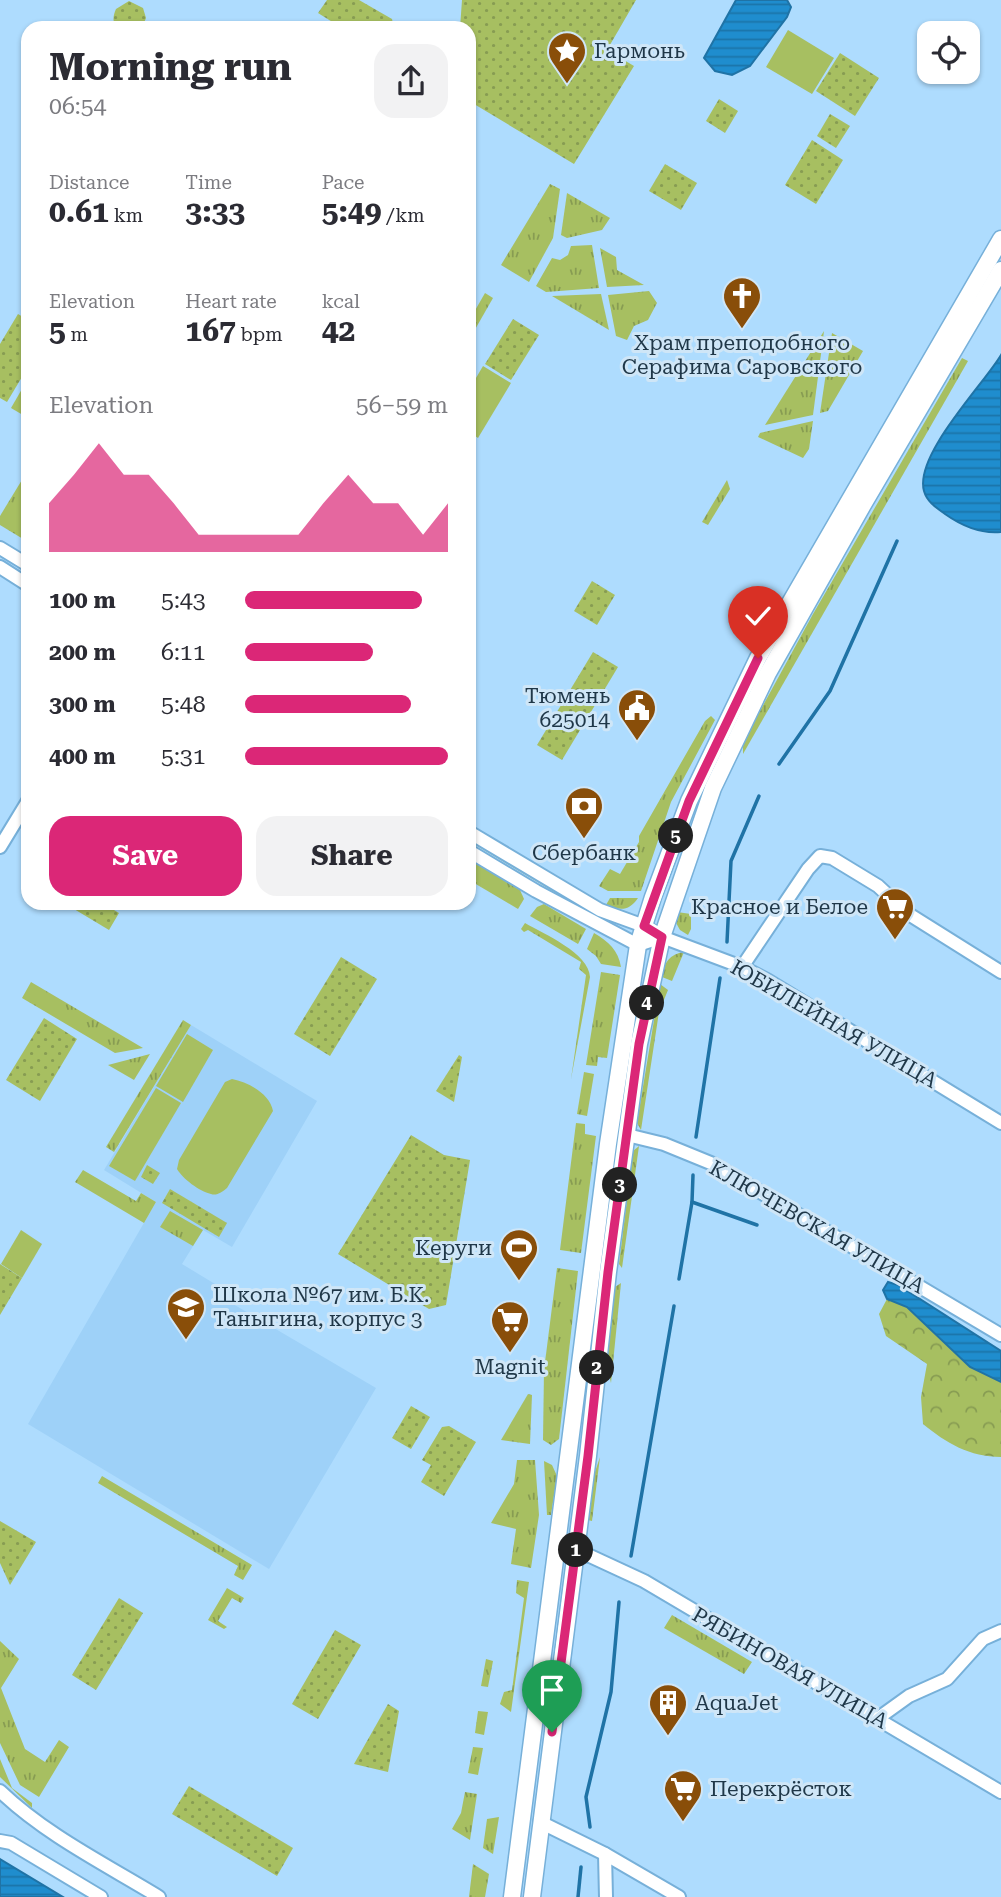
<!DOCTYPE html>
<html lang="en">
<head>
<meta charset="utf-8">
<style>
  body { margin:0; font-family:"Roboto Serif",serif; background:#f2f2f3; color:#2b2b33; height:100vh; display:flex; flex-direction:column; font-size:26px; white-space:nowrap }
  * { box-sizing:border-box; margin:0 }
  p { font-size:23px; color:#7c7c81 }
  .icon { flex:none; width:38px; height:38px; fill:none; stroke:currentColor; stroke-width:2; stroke-linecap:round; stroke-linejoin:round }
  .map { position:relative; flex:1; overflow:hidden }
  .details { position:absolute; left:21px; top:21px; width:455px; height:889px; display:flex; flex-direction:column; background:#fff; border-radius:21px; box-shadow:0 2px 5px #0004 }
  .details>* { flex:none }
  .buttons { position:absolute; left:917px; top:21px; display:grid; gap:14px }
  .buttons a { display:grid; place-items:center; width:63px; height:63px; border-radius:14px; background:#fff; box-shadow:0 2px 5px #0004; font-size:35px }
  .pin { position:absolute; display:grid; place-items:center; width:60px; height:60px; color:#fff; margin:-72px -30px; border-radius:50% 50% 50% 0; rotate:-45deg; box-shadow:0 0 7px #0007 }
  .pin .icon { rotate:45deg }
  .km { position:absolute; width:35px; height:35px; margin:-18px; border-radius:50%; background:#222; color:#fff; font-size:19px; line-height:35px; text-align:center }
  .round { display:grid; place-items:center; flex:none; width:74px; height:74px; border-radius:21px; background:#f2f2f3 }
  .headline { display:flex; align-items:center; justify-content:space-between; height:119px; padding:0 28px }
  h1 { font-size:38px; font-weight:700; line-height:52px }
  .stats { display:grid; grid-template-columns:repeat(3,1fr); gap:10px; height:119px; padding:7px 28px }
  .stats div { display:grid; align-content:center }
  .stats b { font-size:30px; font-weight:700 }
  .stats small { font-size:19px; font-weight:400 }
  .stats p { font-size:19px }
  .chart { height:196px; padding:14px 28px }
  .chart p { display:flex; justify-content:space-between }
  .chart svg { width:100%; height:126px; margin-top:7px; fill:#db2777; opacity:.7 }
  .action { display:flex; gap:14px; margin-top:auto; padding:14px 28px }
  .action a { flex:1; height:80px; border-radius:21px; background:#db2777; color:#fff; font-size:28px; font-weight:700; line-height:80px; text-align:center }
  .action a+a { background:#f2f2f3; color:#2b2b33 }
  ul { padding:0 28px; list-style:none; font-size:23px }
  li { display:grid; grid-template-columns:112px 84px 1fr; align-items:center; height:52px }
  li i { height:18px; border-radius:9px; background:#db2777 }
  .map>svg:first-child { display:block }
</style>
</head>
<body>
<div class="map">
<svg width="1001" height="1897" viewBox="0 0 1001 1897">
  <defs>
    <pattern id="grass-tufts" width="24" height="20" patternUnits="userSpaceOnUse" patternTransform="scale(1.75)"><rect width="24" height="20" fill="#a7bf61"/><path d="M3 7l-1-3M5 7V3M7 7l1-3M15 17l-1-3M17 17v-4M19 17l1-3" fill="none" stroke="#879c52"/></pattern>
    <pattern id="forest-crowns" width="20" height="18" patternUnits="userSpaceOnUse" patternTransform="scale(1.75)"><rect width="20" height="18" fill="#a7bf61"/><path d="M2 6a3 3 0 1 1 6 0M12 15a3 3 0 1 1 6 0" fill="none" stroke="#879c52"/></pattern>
    <pattern id="park-dots" width="8" height="8" patternUnits="userSpaceOnUse" patternTransform="scale(1.75)"><rect width="8" height="8" fill="#a7bf61"/><path d="M2 2h.1M6 6h.1" fill="none" stroke="#879c52" stroke-width="1.8" stroke-linecap="round"/></pattern>
    <pattern id="water-rules" width="6" height="5" patternUnits="userSpaceOnUse" patternTransform="scale(1.75)"><rect width="6" height="5" fill="#1f8dce"/><path d="M0 2.5h6" fill="none" stroke="#1b74a9"/></pattern>
  </defs>
  <rect width="100%" height="100%" fill="#aedcfe"/>
  <!-- built -->
  <polygon fill="#9ed1f8" points="191,1025 317,1101 232,1247 203,1230 182,1264 215,1284 216,1294 376,1388 269,1569 28,1424 156,1202 104,1170"/>
  <!-- grass -->
  <g fill="url(#grass-tufts)">
    <polygon points="550,184 560,189 553,238 529,282 501,265"/>
    <polygon points="567,193 610,218 602,230 567,238 561,235"/>
    <polygon points="592,245 599,288 546,292 536,286 552,258 560,260 568,255 571,246"/>
    <polygon points="600,248 616,257 617,270 644,285 607,287"/>
    <polygon points="649,291 657,303 648,320 634,326 627,340 616,336 608,295"/>
    <polygon points="485,293 493,298 469,340 469,321"/>
    <polygon points="601,294 609,330 552,296"/>
    <polygon points="824,331 813,415 765,425"/>
    <polygon points="832,333 863,351 828,411 820,413"/>
    <polygon points="962,358 968,361 743,754 743,742 813,614"/>
    <polygon points="813,421 809,449 803,458 758,437 760,433"/>
    <polygon points="28,470 28,542 0,525 0,516"/>
    <polygon points="727,480 730,489 708,525 702,522"/>
    <polygon points="711,716 715,720 671,802 641,891 608,891 599,886 610,869 620,874 639,842 639,836 705,721"/>
    <polygon points="469,836 595,911 593,915 469,841"/>
    <polygon points="469,859 520,890 524,899 518,909 469,880"/>
    <path d="M610 898H638C629 911 621 911 606 905Z"/>
    <polygon points="544,904 586,929 578,944 530,916 537,907"/>
    <polygon points="677,912 691,914 691,929 688,935 680,930 675,921"/>
    <path d="M525 923C544 934 589 953 590 977L571 1079 586 975 579 969 581 962 528 930 524 932 521 929Z"/>
    <path d="M594 933C609 942 618 950 621 967L601 964 596 956 587 949Z"/>
    <path d="M684 952 672 981 662 977C663 963 670 954 684 952Z"/>
    <polygon points="601,972 620,975 607,1058 598,1057 597,1066 586,1065"/>
    <polygon points="31,982 143,1048 115,1053 22,998"/>
    <polygon points="660,984 668,990 659,1012 641,1130 637,1123"/>
    <polygon points="183,1020 191,1025 114,1152 106,1147"/>
    <polygon points="150,1054 134,1080 108,1065"/>
    <polygon points="584,1072 594,1074 587,1116 577,1114"/>
    <polygon points="576,1123 585,1124 585,1134 596,1136 581,1253 560,1250"/>
    <polygon points="639,1146 622,1268 619,1264 633,1151"/>
    <polygon points="83,1170 136,1201 141,1193 156,1202 144,1223 75,1182"/>
    <polygon points="170,1211 203,1230 193,1246 160,1227"/>
    <polygon points="557,1268 578,1271 559,1439 551,1445 543,1440 544,1370"/>
    <polygon points="621,1283 611,1383 606,1361 615,1287"/>
    <polygon points="528,1394 532,1395 530,1444 501,1440"/>
    <polygon points="600,1457 592,1521 588,1520 593,1478"/>
    <polygon points="517,1460 535,1460 539,1515 531,1568 511,1564 516,1529 491,1523 514,1484"/>
    <polygon points="544,1461 552,1465 557,1476 551,1515 547,1515"/>
    <polygon points="102,1476 252,1565 243,1580 234,1575 238,1566 98,1483"/>
    <polygon points="517,1580 529,1582 511,1712 500,1704 504,1692 512,1690 524,1598 516,1593"/>
    <polygon points="227,1588 244,1598 241,1603 232,1598 218,1621 227,1627 224,1629 208,1620"/>
    <polygon points="672,1615 752,1662 744,1674 664,1628"/>
    <polygon points="0,1641 19,1659 1,1688 25,1749 45,1762 59,1740 69,1747 39,1797 20,1785 0,1743"/>
    <polygon points="486,1659 493,1661 488,1687 481,1686"/>
    <polygon points="478,1711 488,1712 484,1735 475,1733"/>
    <polygon points="473,1747 483,1748 478,1775 468,1773"/>
    <polygon points="0,1759 12,1788 32,1803 32,1808 0,1777"/>
    <polygon points="465,1792 477,1794 470,1840 452,1829 461,1813"/>
    <polygon points="499,1817 493,1854 483,1848 487,1819"/>
    <polygon points="473,1864 489,1874 485,1897 469,1897"/>
  </g>
  <!-- forest -->
  <path fill="url(#forest-crowns)" d="M887 1299 907 1307 970 1367 1001 1382V1457C970 1457 946 1443 923 1424L921 1397 927 1364 886 1336 879 1314Z"/>
  <!-- park -->
  <g fill="url(#park-dots)">
    <polygon points="327,0 359,0 392,19 394,28 342,28 318,13"/>
    <polygon points="462,0 636,0 607,50 634,66 574,164 469,101 469,28 460,28"/>
    <path d="M129 1 143 8 146 18 142 28H117C112 22 113 16 116 9Z"/>
    <polygon points="840,53 879,78 855,116 816,91"/>
    <polygon points="719,99 738,111 725,133 706,121"/>
    <polygon points="830,114 850,126 836,148 817,136"/>
    <polygon points="812,140 843,160 816,204 785,185"/>
    <polygon points="665,164 697,183 681,210 649,191"/>
    <polygon points="18,314 28,320 28,367 7,402 0,398 0,344"/>
    <polygon points="513,319 539,335 511,380 485,364"/>
    <polygon points="592,581 615,595 597,625 574,611"/>
    <polygon points="593,652 618,667 562,760 537,745"/>
    <polygon points="77,903 118,903 114,910 119,913 109,930 74,909"/>
    <polygon points="341,957 377,979 330,1056 294,1034"/>
    <polygon points="44,1018 77,1039 40,1101 6,1080"/>
    <polygon points="459,1055 462,1057 454,1102 436,1091"/>
    <polygon points="411,1135 444,1155 470,1160 446,1305 429,1309 338,1254"/>
    <polygon points="147,1165 160,1173 153,1184 141,1177"/>
    <polygon points="170,1189 227,1223 219,1237 162,1203"/>
    <polygon points="0,1264 22,1278 0,1315"/>
    <polygon points="411,1406 430,1417 411,1449 392,1438"/>
    <polygon points="449,1426 476,1442 444,1496 421,1482 431,1465 422,1460 442,1427"/>
    <polygon points="0,1521 36,1542 10,1585 0,1563"/>
    <polygon points="119,1598 143,1613 96,1690 72,1675"/>
    <polygon points="335,1630 361,1645 318,1719 292,1704"/>
    <polygon points="388,1704 399,1711 388,1772 354,1764"/>
    <polygon points="189,1786 293,1848 277,1876 172,1814"/>
  </g>
  <!-- garden -->
  <g fill="#a7bf61">
    <polygon points="788,30 834,58 812,94 766,67"/>
    <polygon points="483,366 511,383 478,438 469,432 469,390"/>
    <polygon points="26,382 28,384 28,418 11,408"/>
    <polygon points="187,1034 213,1050 183,1102 156,1086"/>
    <path d="M232 1079C248 1082 270 1094 273 1111L227 1188C222 1192 217 1196 211 1194 199 1191 183 1179 177 1169L179 1160 225 1082Z"/>
    <polygon points="156,1088 181,1103 135,1181 109,1166"/>
    <polygon points="21,1230 42,1244 22,1278 1,1264"/>
  </g>
  <!-- water -->
  <g fill="url(#water-rules)" stroke="#1f73a6" stroke-width="2">
    <polygon points="736,0 787,0 791,7 787,17 750,66 732,75 715,71 704,58"/>
    <path d="M1001 355V532C981 534 962 526 945 514 937 508 927 502 924 491 914 455 984 384 1001 355Z"/>
    <polygon points="888,1282 898,1285 1001,1351 1001,1382 970,1367 907,1307 887,1299 883,1290"/>
    <polygon points="0,1859 63,1897 0,1897"/>
  </g>
  <g fill="none" stroke-linecap="round" stroke-linejoin="round">
    <!-- stream -->
    <g stroke="#1f73a6" stroke-width="3.5">
      <polyline points="779,764 830,691 897,541"/>
      <polyline points="727,942 731,861 759,796"/>
      <polyline points="696,1137 720,978"/>
      <polyline points="692,1202 757,1225"/>
      <polyline points="679,1279 692,1202 693,1175"/>
      <polyline points="631,1556 674,1306"/>
      <polyline points="590,1827 586,1797 611,1692 619,1602"/>
      <polyline points="578,1897 581,1867"/>
    </g>
    <defs>
      <g id="minor">
        <polyline points="0,548 28,565"/>
        <polyline points="0,567 28,585"/>
        <polyline points="469,832 600,910 644,926 662,937 742,967 767,980 1001,1123"/>
        <polyline points="0,847 28,801"/>
        <polyline points="469,851 536,891 638,945 662,937"/>
        <polyline points="742,967 808,869 820,856 832,858 878,886 907,913 1001,972"/>
        <polyline points="627,1135 664,1144 713,1164 1001,1335"/>
        <polyline points="576,1554 590,1556 644,1581 1001,1792"/>
        <polyline points="877,1719 909,1696 947,1679 983,1639 1001,1631"/>
        <path d="M0 1791C46 1835 105 1864 159 1897"/>
        <polyline points="540,1822 605,1854 679,1897"/>
        <polyline points="0,1841 11,1843 101,1897"/>
        <polyline points="605,1854 606,1897"/>
      </g>
      <g id="major">
        <polyline points="512,1897 608,1144 638,945 653,897 689,801 758,658 1001,239"/>
        <polyline points="532,1897 588,1456 608,1272 639,1044 662,937 713,788 768,673 864,503 1001,270"/>
      </g>
    </defs>
    <!-- minor casing -->
    <use href="#minor" stroke="#77b0d9" stroke-width="16"/>
    <!-- major casing -->
    <use href="#major" stroke="#77b0d9" stroke-width="19"/>
    <!-- minor -->
    <use href="#minor" stroke="#fff" stroke-width="12"/>
    <!-- major -->
    <use href="#major" stroke="#fff" stroke-width="16"/>
  </g>
  <g fill="none" stroke-linecap="round" stroke-linejoin="round">
    <defs>
      <polyline id="route" points="552,1732 588,1456 608,1272 639,1044 662,937 644,926 689,801 758,658"/>
    </defs>
    <!-- route casing -->
    <use href="#route" stroke="#fff" stroke-width="14"/>
    <!-- route -->
    <use href="#route" stroke="#db2777" stroke-width="9"/>
  </g>
  <!-- icons -->
  <defs>
    <symbol id="sight-pin" viewBox="-11 -11 22 30"><path d="M0 17L-7.5 6A9.5 9.5 0 1 1 7.5 6Z" fill="#894e09" stroke="#cfe6f7"/><path d="M0-6L1.8-2.2L6-1.7L2.9 1.2L3.7 5.4L0 3.3L-3.7 5.4L-2.9 1.2L-6-1.7L-1.8-2.2Z" fill="#fff"/></symbol>
    <symbol id="church-pin" viewBox="-11 -11 22 30"><path d="M0 17L-7.5 6A9.5 9.5 0 1 1 7.5 6Z" fill="#894e09" stroke="#cfe6f7"/><path d="M-1.2-6h2.4v3.5h3.3v2.4h-3.3V6h-2.4V-.1h-3.3v-2.4h3.3Z" fill="#fff"/></symbol>
    <symbol id="civic-pin" viewBox="-11 -11 22 30"><path d="M0 17L-7.5 6A9.5 9.5 0 1 1 7.5 6Z" fill="#894e09" stroke="#cfe6f7"/><path d="M-.6-6.5H3V-4.5H.6V-3L4-1V1h2V6H-6V1h2V-1L-.6-3ZM-1.2 2.5V6h2.4V2.5Z" fill="#fff"/></symbol>
    <symbol id="bank-pin" viewBox="-11 -11 22 30"><path d="M0 17L-7.5 6A9.5 9.5 0 1 1 7.5 6Z" fill="#894e09" stroke="#cfe6f7"/><path d="M-6-4H6V4H-6ZM0-2.3a2.3 2.3 0 1 0 0 4.6a2.3 2.3 0 1 0 0-4.6Z" fill="#fff"/></symbol>
    <symbol id="supermarket-pin" viewBox="-11 -11 22 30"><path d="M0 17L-7.5 6A9.5 9.5 0 1 1 7.5 6Z" fill="#894e09" stroke="#cfe6f7"/><path d="M-6-5.5h2.5l.6 2H6L4.5 2H-2.5L-4.4-4H-6ZM-1.5 3.2a1.3 1.3 0 1 0 .1 0ZM3 3.2a1.3 1.3 0 1 0 .1 0Z" fill="#fff"/></symbol>
    <symbol id="stadium-pin" viewBox="-11 -11 22 30"><path d="M0 17L-7.5 6A9.5 9.5 0 1 1 7.5 6Z" fill="#894e09" stroke="#cfe6f7"/><path d="M0-5a6.5 5 0 1 0 0 10a6.5 5 0 1 0 0-10ZM-3.5-1.8h7v3.6h-7Z" fill="#fff"/></symbol>
    <symbol id="school-pin" viewBox="-11 -11 22 30"><path d="M0 17L-7.5 6A9.5 9.5 0 1 1 7.5 6Z" fill="#894e09" stroke="#cfe6f7"/><path d="M0-5L7-2L0 1L-7-2ZM-4 1L0 2.5L4 1V4Q0 6-4 4Z" fill="#fff"/></symbol>
    <symbol id="building-pin" viewBox="-11 -11 22 30"><path d="M0 17L-7.5 6A9.5 9.5 0 1 1 7.5 6Z" fill="#894e09" stroke="#cfe6f7"/><path d="M-4-6H4V6H1V3H-1V6H-4ZM-2.5-4.3h1.7v1.8h-1.7ZM.8-4.3h1.7v1.8H.8ZM-2.5-1h1.7V.8h-1.7ZM.8-1h1.7V.8H.8Z" fill="#fff"/></symbol>
  </defs>
  <g fill-rule="evenodd">
    <use href="#sight-pin" x="545" y="29" width="44" height="60"/>
    <use href="#church-pin" x="720" y="274" width="44" height="60"/>
    <use href="#civic-pin" x="615" y="686" width="44" height="60"/>
    <use href="#bank-pin" x="562" y="784" width="44" height="60"/>
    <use href="#supermarket-pin" x="873" y="885" width="44" height="60"/>
    <use href="#stadium-pin" x="497" y="1226" width="44" height="60"/>
    <use href="#school-pin" x="164" y="1285" width="44" height="60"/>
    <use href="#supermarket-pin" x="488" y="1298" width="44" height="60"/>
    <use href="#building-pin" x="646" y="1681" width="44" height="60"/>
    <use href="#supermarket-pin" x="661" y="1767" width="44" height="60"/>
  </g>
  <g text-anchor="middle" stroke-width="6" stroke-linejoin="round" paint-order="stroke">
    <!-- poi labels -->
    <g font-size="21" fill="#1f3748" stroke="#cfe6f7" text-anchor="start">
      <text x="594" y="58">Гармонь</text>
      <text x="742" y="350" text-anchor="middle">Храм преподобного<tspan x="742" dy="24">Серафима Саровского</tspan></text>
      <text x="610" y="703" text-anchor="end">Тюмень<tspan x="610" dy="24">625014</tspan></text>
      <text x="584" y="860" text-anchor="middle">Сбербанк</text>
      <text x="868" y="914" text-anchor="end">Красное и Белое</text>
      <text x="492" y="1255" text-anchor="end">Керуги</text>
      <text x="213" y="1302">Школа №67 им. Б.К.<tspan x="213" dy="24">Таныгина, корпус 3</tspan></text>
      <text x="510" y="1374" text-anchor="middle">Magnit</text>
      <text x="695" y="1710">AquaJet</text>
      <text x="710" y="1796">Перекрёсток</text>
    </g>
    <!-- street labels -->
    <g font-size="21" fill="#1f3748" stroke="#cfe6f7">
      <text transform="translate(834 1024) rotate(30)" y="7">ЮБИЛЕЙНАЯ УЛИЦА</text>
      <text transform="translate(817 1227) rotate(30)" y="7">КЛЮЧЕВСКАЯ УЛИЦА</text>
      <text transform="translate(790 1668) rotate(30)" y="7">РЯБИНОВАЯ УЛИЦА</text>
    </g>
  </g>
</svg>
<div class="buttons">
<a><svg class="icon" aria-label="locate" viewBox="0 0 24 24"><circle cx="12" cy="12" r="6"/><path d="M12 2v4M12 18v4M2 12h4M18 12h4"/></svg></a>
</div>
<div class="pin" style="left:552px;top:1732px;background:#1e9e55"><svg class="icon" aria-label="arrive" viewBox="0 0 24 24"><path d="M6 21V4h12l-3 4 3 4H6"/></svg></div>
<div class="pin" style="left:758px;top:658px;background:#d93025"><svg class="icon" aria-label="check" viewBox="0 0 24 24"><path d="M5 12l5 5 9-10"/></svg></div>
<b class="km" style="left:576px;top:1550px">1</b>
<b class="km" style="left:597px;top:1368px">2</b>
<b class="km" style="left:620px;top:1185px">3</b>
<b class="km" style="left:647px;top:1003px">4</b>
<b class="km" style="left:676px;top:836px">5</b>
<section class="details">
<div class="headline"><div><h1>Morning run</h1><p>06:54</p></div><a class="round"><svg class="icon" aria-label="share" viewBox="0 0 24 24"><path d="M12 15V3M7 8l5-5 5 5M5 13v7h14v-7"/></svg></a></div>
<div class="stats">
<div><p>Distance</p><b>0.61<small> km</small></b></div>
<div><p>Time</p><b>3:33</b></div>
<div><p>Pace</p><b>5:49<small> /km</small></b></div>
</div>
<div class="stats">
<div><p>Elevation</p><b>5<small> m</small></b></div>
<div><p>Heart rate</p><b>167<small> bpm</small></b></div>
<div><p>kcal</p><b>42</b></div>
</div>
<div class="chart"><p><span>Elevation</span>56–59 m</p>
<svg viewBox="0 0 160 44" preserveAspectRatio="none"><path d="M0 44V27L10 17L20 6L30 17L40 17L50 27L60 38L70 38L80 38L90 38L100 38L110 27L120 17L130 27L140 27L150 38L160 27V44z"/></svg>
</div>
<ul>
<li><b>100 m</b>5:43<i style="width:87%"></i></li>
<li><b>200 m</b>6:11<i style="width:63%"></i></li>
<li><b>300 m</b>5:48<i style="width:82%"></i></li>
<li><b>400 m</b>5:31<i style="width:100%"></i></li>
</ul>
<div class="action"><a>Save</a><a>Share</a></div>
</section>
</div>
</body>
</html>
